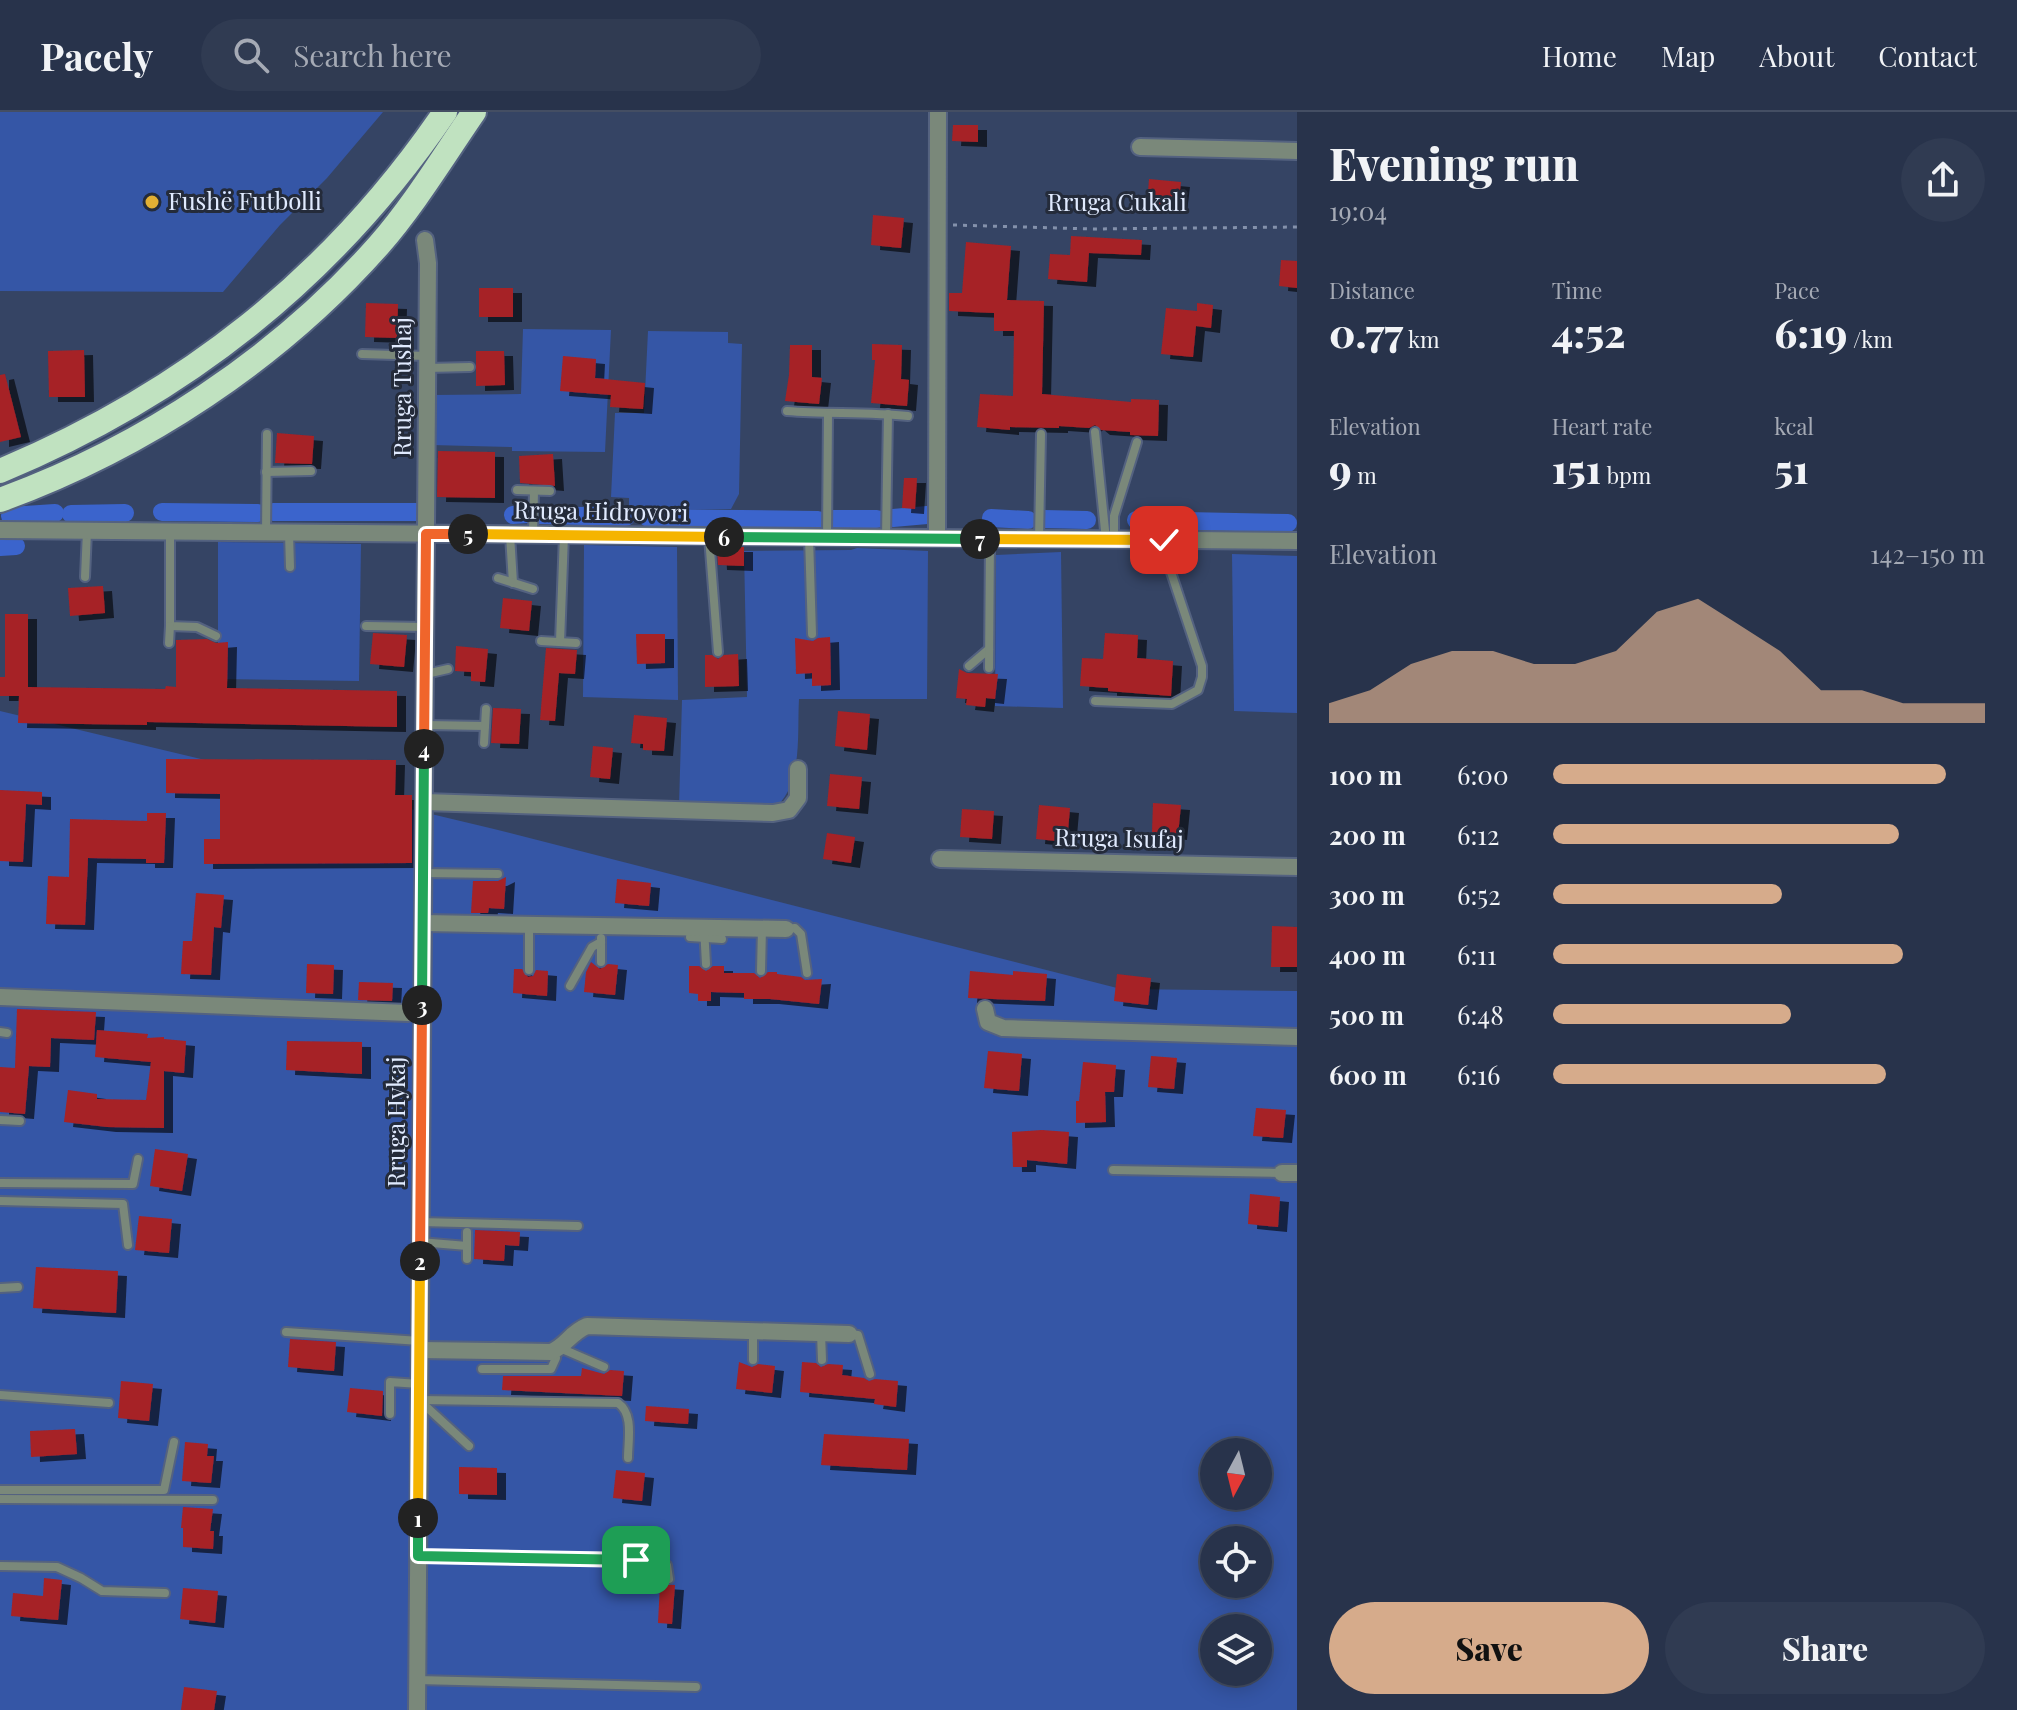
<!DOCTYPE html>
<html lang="en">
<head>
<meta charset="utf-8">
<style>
  body { margin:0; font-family:"Playfair Display",serif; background:#303b52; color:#f1f3f6; height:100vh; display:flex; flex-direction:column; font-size:30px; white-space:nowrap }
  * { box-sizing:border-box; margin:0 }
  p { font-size:26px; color:#a5aab5 }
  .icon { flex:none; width:44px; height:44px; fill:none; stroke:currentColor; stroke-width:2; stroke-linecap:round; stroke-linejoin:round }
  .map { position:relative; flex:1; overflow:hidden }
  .details { display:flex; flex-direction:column; background:#28334b; width:720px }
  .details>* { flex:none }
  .needle { width:52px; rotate:187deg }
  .fabs { position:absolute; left:1200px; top:1326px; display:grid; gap:16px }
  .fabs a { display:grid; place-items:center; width:72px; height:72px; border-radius:50%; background:#28334b; box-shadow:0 4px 20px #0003,0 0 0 2px #444e63; font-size:40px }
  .pin { position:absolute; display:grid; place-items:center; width:68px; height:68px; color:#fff; margin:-34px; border-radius:16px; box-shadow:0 4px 12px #0006 }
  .km { position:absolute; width:40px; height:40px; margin:-20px; border-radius:50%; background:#222; color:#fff; font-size:22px; line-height:40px; text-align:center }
  .round { display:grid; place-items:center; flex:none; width:84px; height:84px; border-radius:42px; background:#303b52 }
  .headline { display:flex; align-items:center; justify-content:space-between; height:136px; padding:0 32px }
  h1 { font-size:44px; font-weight:800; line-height:60px }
  .metrics { display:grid; grid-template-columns:repeat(3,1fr); gap:12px; height:136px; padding:8px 32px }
  .metrics div { display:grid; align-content:center }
  .metrics b { font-size:40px; font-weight:800 }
  .metrics small { font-size:22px; font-weight:400 }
  .metrics p { font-size:22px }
  .chart { height:224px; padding:16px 32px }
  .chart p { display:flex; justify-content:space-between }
  .chart svg { width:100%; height:144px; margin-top:8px; fill:#d6ab8b; opacity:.7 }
  .primary-button { display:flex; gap:16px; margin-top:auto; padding:16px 32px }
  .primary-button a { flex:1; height:92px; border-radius:48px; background:#d6ab8b; color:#111; font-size:32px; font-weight:800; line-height:92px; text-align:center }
  .primary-button a+a { background:#303b52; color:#f1f3f6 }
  ul { padding:0 32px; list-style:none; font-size:26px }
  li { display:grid; grid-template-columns:128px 96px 1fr; align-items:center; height:60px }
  li i { height:20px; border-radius:10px; background:#d6ab8b }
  header { display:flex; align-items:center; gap:48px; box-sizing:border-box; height:112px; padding:0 40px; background:#28334b; border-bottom:2px solid #444e63 }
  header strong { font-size:38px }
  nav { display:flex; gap:44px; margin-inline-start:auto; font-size:28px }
  .search { width:560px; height:72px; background:#303b52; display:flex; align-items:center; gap:20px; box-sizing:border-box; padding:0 28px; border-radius:44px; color:#a5aab5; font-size:30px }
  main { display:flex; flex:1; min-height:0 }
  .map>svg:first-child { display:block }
</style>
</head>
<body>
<header>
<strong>Pacely</strong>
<div class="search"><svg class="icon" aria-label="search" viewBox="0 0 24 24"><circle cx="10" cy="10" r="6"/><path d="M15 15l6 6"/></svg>Search here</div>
<nav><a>Home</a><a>Map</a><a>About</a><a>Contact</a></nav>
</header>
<main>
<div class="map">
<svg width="1297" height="1598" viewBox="0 0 1297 1598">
  <defs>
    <filter id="shadow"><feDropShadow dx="9" dy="5" stdDeviation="0" flood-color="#0009"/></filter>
  </defs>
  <rect width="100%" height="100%" fill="#354464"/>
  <!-- green -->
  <g fill="#3556a6" fill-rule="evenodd">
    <polygon points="0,0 383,0 327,66 280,113 223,180 0,179"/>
    <polygon points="523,217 611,218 605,340 512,339 512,335 431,333 433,283 521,282"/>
    <polygon points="648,219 728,220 728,231 742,232 739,382 731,397 648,398 646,395 629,394 629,386 611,385 615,301 644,301"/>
    <polygon points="218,430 361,432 359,569 218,567"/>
    <polygon points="584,433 677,435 678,588 583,585"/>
    <path d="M857 436 928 439 927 587H799C797 620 803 670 777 694H679L682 588 747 585 744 439 851 438Z"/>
    <polygon points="1061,440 1063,596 995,594 996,443"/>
    <polygon points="1232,442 1297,444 1297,601 1234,599"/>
    <path d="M0 599 494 717 1121 877 1297 879V1598H0ZM1214 1340H1258V1384H1214ZM1214 1428H1258V1472H1214ZM1214 1516H1258V1560H1214Z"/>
  </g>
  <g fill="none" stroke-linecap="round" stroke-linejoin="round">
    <!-- canal -->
    <g stroke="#3b64cc" stroke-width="18">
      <polyline points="162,400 258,401"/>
      <polyline points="273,400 420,400"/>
      <polyline points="71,402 125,401"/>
      <polyline points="513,403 528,402"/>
      <polyline points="539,403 626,405"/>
      <polyline points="10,404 55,401"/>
      <polyline points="648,406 818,408"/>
      <polyline points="893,406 927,403"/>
      <polyline points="991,406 1028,408"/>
      <polyline points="833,407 877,407"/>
      <polyline points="1044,407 1087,408"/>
      <polyline points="1136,408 1288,411"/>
      <polyline points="0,435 16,434"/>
    </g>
  </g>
  <!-- building -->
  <g fill="#a62126" filter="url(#shadow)">
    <polygon points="953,13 978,13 978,30 952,29"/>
    <polygon points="1149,67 1181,70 1178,95 1147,93"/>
    <polygon points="873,103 904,106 901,136 871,133"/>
    <polygon points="1071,124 1142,128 1141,143 1089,141 1087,170 1048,167 1050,142 1070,143"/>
    <polygon points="966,130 1011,134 1007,188 1044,189 1042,282 1131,290 1131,287 1159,288 1158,324 1130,323 1130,320 1101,318 1095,313 1089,316 1059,314 1059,316 1010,315 1010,318 977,315 980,282 1013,284 1014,219 994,219 994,201 949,199 949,181 962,181"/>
    <polygon points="1281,148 1297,149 1297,176 1279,174"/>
    <rect x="479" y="176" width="34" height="29"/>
    <polygon points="366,191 398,192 397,226 365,225"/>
    <polygon points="1197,191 1213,193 1211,216 1196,214 1193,245 1161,242 1166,196 1197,199"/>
    <polygon points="872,232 902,233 901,267 909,268 907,294 871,291 875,248 872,248"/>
    <polygon points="790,233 812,233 812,265 822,266 819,292 785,289 789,263"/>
    <polygon points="84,238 85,285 49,285 48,239"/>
    <polygon points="476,239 504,239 505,273 476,274"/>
    <polygon points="563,244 596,247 595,266 645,271 643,297 610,295 611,283 560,279"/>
    <polygon points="5,262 21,325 0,330 0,263"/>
    <polygon points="277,321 314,324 312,352 275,351"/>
    <polygon points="438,339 495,340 495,386 437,385"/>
    <polygon points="553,342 555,374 520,371 519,344"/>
    <polygon points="904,366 917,366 915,397 902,396"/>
    <polygon points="717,435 744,435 744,454 718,453"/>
    <polygon points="103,474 105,501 70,504 68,476"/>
    <polygon points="503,486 532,489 529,519 500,516"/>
    <polygon points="5,502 28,502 28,575 165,577 166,574 176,575 176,528 207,527 216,531 228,530 227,576 397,579 397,615 147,610 147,613 18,611 19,584 0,584 0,565 5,565"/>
    <polygon points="373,521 407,523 404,555 370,552"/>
    <polygon points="1105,521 1138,523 1137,546 1173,549 1171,584 1108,579 1108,576 1080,574 1082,546 1103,547"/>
    <polygon points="636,522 665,522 665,551 637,552"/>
    <polygon points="830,525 831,573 812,574 812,561 796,562 795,526 813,529 818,526"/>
    <polygon points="456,534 488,537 485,570 471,569 471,560 455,559"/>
    <polygon points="546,536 577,538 575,562 559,561 555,609 540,608"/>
    <polygon points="738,542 739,574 705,575 705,543 712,543 718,547 724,543"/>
    <polygon points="959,557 967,561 998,562 995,587 986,586 985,595 966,593 967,587 956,586"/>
    <polygon points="493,596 521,597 519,632 491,631"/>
    <polygon points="838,599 870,602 867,638 835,634"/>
    <polygon points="634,603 667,606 664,639 643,638 643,632 631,631"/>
    <polygon points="593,634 613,636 610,667 590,665"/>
    <polygon points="166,647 396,648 395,683 412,683 412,751 204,752 204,727 220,727 220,682 166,681"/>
    <polygon points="830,662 862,665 859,697 827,694"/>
    <polygon points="0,678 42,680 42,693 26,692 23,750 0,749"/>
    <polygon points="1153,691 1181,693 1178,723 1152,720"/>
    <polygon points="1039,693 1070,696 1067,730 1036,727"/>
    <polygon points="962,697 994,699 992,727 960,725"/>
    <polygon points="147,701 166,701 164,751 146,751 146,747 88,746 85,813 46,812 48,764 69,765 70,707 147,709"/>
    <polygon points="827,721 855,725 851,751 823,747"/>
    <polygon points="506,765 504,797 489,796 488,801 471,801 473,769 498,769"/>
    <polygon points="617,767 651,771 649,794 615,791"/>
    <polygon points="196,781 224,783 221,816 214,815 211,863 181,862 183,829 192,829"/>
    <polygon points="1272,814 1297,815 1297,855 1271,855"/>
    <polygon points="591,850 600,857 608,852 618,853 615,883 584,880 586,860"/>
    <polygon points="307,852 334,853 333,882 306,881"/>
    <polygon points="689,854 699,854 706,859 713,854 724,854 724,861 754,861 760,866 768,860 777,860 777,862 801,865 805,868 822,867 819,892 770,887 744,887 744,881 711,880 711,889 698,889 698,882 689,881"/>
    <polygon points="514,857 522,857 528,865 533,864 536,858 548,859 547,884 513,881"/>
    <polygon points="970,859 1013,863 1013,859 1047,862 1045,889 968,886"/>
    <polygon points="1117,862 1151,866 1148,893 1114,889"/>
    <polygon points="359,870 393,871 392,889 358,888"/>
    <polygon points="17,897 96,900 94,928 51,926 50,955 29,954 25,1002 0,1000 0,955 15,956"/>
    <polygon points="97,918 148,922 147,926 164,925 164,927 186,929 184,961 164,959 164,1016 107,1015 64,1010 68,978 97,982 97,987 146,988 151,950 95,945"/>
    <polygon points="287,929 362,930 362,962 286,958"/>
    <polygon points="988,939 1022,942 1019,979 984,976"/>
    <polygon points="1151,944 1177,946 1174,977 1148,975"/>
    <polygon points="1083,950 1116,953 1114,980 1105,980 1106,1010 1076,1011 1076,989 1079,989"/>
    <polygon points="1256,996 1286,998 1283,1026 1253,1024"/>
    <polygon points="1042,1018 1069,1020 1067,1052 1027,1048 1027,1055 1013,1055 1012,1020"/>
    <polygon points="155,1037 188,1042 182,1079 150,1074"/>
    <polygon points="1250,1082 1280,1085 1278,1115 1248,1112"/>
    <polygon points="139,1104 172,1107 169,1141 135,1138"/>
    <polygon points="475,1118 520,1120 519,1134 505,1133 504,1149 474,1147"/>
    <polygon points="36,1155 118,1159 116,1201 33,1196"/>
    <polygon points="290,1227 336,1230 334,1259 288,1255"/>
    <polygon points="739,1250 752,1255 758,1252 775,1254 772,1281 736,1277"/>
    <polygon points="802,1250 816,1251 821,1255 828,1252 843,1253 842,1263 864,1266 869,1269 875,1267 898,1269 896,1295 874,1292 875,1287 800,1280"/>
    <polygon points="582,1256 604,1262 610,1258 624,1259 622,1284 502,1278 503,1264 581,1264"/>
    <polygon points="121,1269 153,1272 149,1309 118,1306"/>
    <polygon points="350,1276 383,1279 382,1304 347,1300"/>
    <polygon points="646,1294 689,1297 688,1312 645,1309"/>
    <polygon points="75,1317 77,1342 31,1345 30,1319"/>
    <polygon points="824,1322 909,1327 907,1358 821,1353"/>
    <polygon points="185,1330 208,1332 207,1344 214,1344 211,1371 182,1369"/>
    <polygon points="459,1355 497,1356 497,1383 459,1382"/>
    <polygon points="616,1358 645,1361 642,1389 613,1386"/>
    <polygon points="183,1395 213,1397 210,1419 214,1419 213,1437 183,1435 183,1416 181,1416"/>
    <polygon points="44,1466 62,1468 58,1508 11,1504 13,1481 43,1484"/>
    <polygon points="660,1472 675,1473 672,1512 658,1511"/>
    <polygon points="183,1476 218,1479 215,1511 180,1507"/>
    <polygon points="184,1575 217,1579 214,1598 181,1598"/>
  </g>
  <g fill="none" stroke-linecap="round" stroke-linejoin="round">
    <defs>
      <g id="lane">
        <polyline points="362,242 427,244"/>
        <polyline points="427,256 470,255"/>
        <path d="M787 299C827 302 868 300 908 304"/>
        <polyline points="1095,320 1106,428"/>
        <polyline points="266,360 311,359"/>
        <polyline points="517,378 550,379"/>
        <polyline points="170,420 170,514 197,515 216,524"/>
        <polyline points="266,421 267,322"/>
        <polyline points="289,421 290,455"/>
        <polyline points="510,423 513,471"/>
        <polyline points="533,423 534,379"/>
        <polyline points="709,425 718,540"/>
        <polyline points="809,425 812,522"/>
        <polyline points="827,425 828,302"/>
        <polyline points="886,426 888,302"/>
        <polyline points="1039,427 1041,322"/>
        <polyline points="1114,428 1114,404 1137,330"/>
        <polyline points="85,465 87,419"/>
        <polyline points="498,466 533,477"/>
        <polyline points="366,514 425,515"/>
        <polyline points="541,529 576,531"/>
        <polyline points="560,530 564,423"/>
        <polyline points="169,531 170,514"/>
        <polyline points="969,554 989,537"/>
        <polyline points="989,556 990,427"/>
        <polyline points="426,562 448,557"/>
        <polyline points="1095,589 1172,592 1198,578 1202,565 1202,554 1165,442 1164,428"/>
        <polyline points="425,613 485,614"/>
        <polyline points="484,631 486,597"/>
        <polyline points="423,761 498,762"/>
        <polyline points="704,815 706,852"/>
        <polyline points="786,817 795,816 801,822 807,861"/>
        <polyline points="690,825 722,827"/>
        <polyline points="601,826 601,850"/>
        <polyline points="529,858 529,813"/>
        <polyline points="761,859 762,816"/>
        <polyline points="570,874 592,835 601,830"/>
        <polyline points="0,920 7,921"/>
        <polyline points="0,1008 20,1009"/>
        <polyline points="1113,1058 1282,1061"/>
        <polyline points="0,1071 133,1072 138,1047"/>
        <polyline points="0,1089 123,1092 128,1133"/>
        <polyline points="421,1110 578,1114"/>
        <polyline points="420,1130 467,1134"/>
        <polyline points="467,1147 467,1120"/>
        <polyline points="0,1176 18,1175"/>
        <polyline points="753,1219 753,1248"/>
        <polyline points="286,1220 420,1229"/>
        <polyline points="821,1221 822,1248"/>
        <polyline points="849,1222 858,1223 870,1262"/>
        <polyline points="560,1236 604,1255"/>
        <polyline points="482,1257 551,1257 556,1246 551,1241"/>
        <polyline points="0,1283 109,1291"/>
        <path d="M419 1288 618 1291C634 1302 628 1328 628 1346"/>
        <polyline points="420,1289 469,1334"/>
        <polyline points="390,1302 390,1270 419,1272"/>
        <polyline points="0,1378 164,1378 174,1330"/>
        <polyline points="0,1387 213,1388"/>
        <polyline points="418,1444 659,1449 667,1453 669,1467"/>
        <polyline points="0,1454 57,1455 81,1466 102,1479 165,1481"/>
        <polyline points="636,1471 636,1448"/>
        <polyline points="417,1568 696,1575"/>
      </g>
      <g id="street">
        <polyline points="1140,35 1297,39"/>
        <polyline points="0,418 1297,429"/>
        <polyline points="937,426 938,0"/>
        <polyline points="424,690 773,701 789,698 798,686 798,657"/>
        <polyline points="940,747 1297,755"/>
        <polyline points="423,811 786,817"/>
        <polyline points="0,885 408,901"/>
        <polyline points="985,897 988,910 1003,916 1297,925"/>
        <polyline points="1282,1061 1297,1061"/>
        <path d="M420 1238 551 1240C567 1233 570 1221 587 1214L849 1222"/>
        <polyline points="417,1598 428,151 425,128"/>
      </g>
      <g id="highway">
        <path d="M0 359C184 282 332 166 445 0"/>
        <path d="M0 388C143 336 278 247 379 133 414 93 443 45 474 0"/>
      </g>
    </defs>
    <!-- lane casing -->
    <use href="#lane" stroke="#546280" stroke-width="12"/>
    <!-- street casing -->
    <use href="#street" stroke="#546280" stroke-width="20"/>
    <!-- highway casing -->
    <use href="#highway" stroke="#546280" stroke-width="28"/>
    <!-- path -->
    <polyline stroke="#8491ab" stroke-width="3" stroke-dasharray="4 6" stroke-linecap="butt" points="953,113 1093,117 1297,115"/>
    <!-- lane -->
    <use href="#lane" stroke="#7a887a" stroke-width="8"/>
    <!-- street -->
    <use href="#street" stroke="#7a887a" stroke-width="16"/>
    <!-- highway -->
    <use href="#highway" stroke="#c0e2c0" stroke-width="24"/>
  </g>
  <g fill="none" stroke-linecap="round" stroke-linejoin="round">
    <defs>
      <polyline id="split-1" points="418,1406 418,1444 636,1448"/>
      <polyline id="split-2" points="418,1406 420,1149"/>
      <polyline id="split-3" points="420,1149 422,893"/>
      <polyline id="split-4" points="422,893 424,637"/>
      <polyline id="split-5" points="424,637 426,422 468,422"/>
      <polyline id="split-6" points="468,422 724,425"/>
      <polyline id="split-7" points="724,425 980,427"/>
      <polyline id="split-8" points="980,427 1164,428"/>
    </defs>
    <!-- split-1 casing -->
    <use href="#split-1" stroke="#fff" stroke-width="16"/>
    <!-- split-2 casing -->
    <use href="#split-2" stroke="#fff" stroke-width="16"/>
    <!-- split-3 casing -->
    <use href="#split-3" stroke="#fff" stroke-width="16"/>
    <!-- split-4 casing -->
    <use href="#split-4" stroke="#fff" stroke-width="16"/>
    <!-- split-5 casing -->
    <use href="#split-5" stroke="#fff" stroke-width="16"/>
    <!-- split-6 casing -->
    <use href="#split-6" stroke="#fff" stroke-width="16"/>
    <!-- split-7 casing -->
    <use href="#split-7" stroke="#fff" stroke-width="16"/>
    <!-- split-8 casing -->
    <use href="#split-8" stroke="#fff" stroke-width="16"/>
    <!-- split-1 -->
    <use href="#split-1" stroke="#22a559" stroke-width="10"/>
    <!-- split-2 -->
    <use href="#split-2" stroke="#f5b400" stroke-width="10"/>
    <!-- split-3 -->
    <use href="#split-3" stroke="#f0652b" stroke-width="10"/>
    <!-- split-4 -->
    <use href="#split-4" stroke="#22a559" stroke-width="10"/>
    <!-- split-5 -->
    <use href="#split-5" stroke="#f0652b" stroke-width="10"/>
    <!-- split-6 -->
    <use href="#split-6" stroke="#f5b400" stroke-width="10"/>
    <!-- split-7 -->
    <use href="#split-7" stroke="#22a559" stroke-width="10"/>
    <!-- split-8 -->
    <use href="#split-8" stroke="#f5b400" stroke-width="10"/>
  </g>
  <!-- markers -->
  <circle fill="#e1af34" stroke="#242b3a" stroke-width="3" cx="152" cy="90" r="8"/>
  <g text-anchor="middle" stroke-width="6" stroke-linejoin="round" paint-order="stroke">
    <!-- poi labels -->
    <g font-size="24" fill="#e0eafe" stroke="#242b3a" text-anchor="start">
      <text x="168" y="98">Fushë Futbolli</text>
    </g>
    <!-- street labels -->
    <g font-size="24" fill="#e0eafe" stroke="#242b3a">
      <text x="1117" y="99">Rruga Cukali</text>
      <text transform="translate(403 275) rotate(-90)" y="8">Rruga Tushaj</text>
      <text transform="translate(601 400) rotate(1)" y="8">Rruga Hidrovori</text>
      <text transform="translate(1119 727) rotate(1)" y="8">Rruga Isufaj</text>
      <text transform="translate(397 1010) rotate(-90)" y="8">Rruga Hykaj</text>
    </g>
  </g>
</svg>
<div class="fabs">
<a><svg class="needle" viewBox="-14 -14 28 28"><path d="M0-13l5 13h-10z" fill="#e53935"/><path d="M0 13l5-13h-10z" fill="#a5aab5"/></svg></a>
<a><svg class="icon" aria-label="locate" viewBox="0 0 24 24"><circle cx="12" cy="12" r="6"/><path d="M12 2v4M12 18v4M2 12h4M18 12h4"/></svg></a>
<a><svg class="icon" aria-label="layers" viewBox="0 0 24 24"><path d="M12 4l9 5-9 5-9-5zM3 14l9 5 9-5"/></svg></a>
</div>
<div class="pin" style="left:636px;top:1448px;background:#1e9e55"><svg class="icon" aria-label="arrive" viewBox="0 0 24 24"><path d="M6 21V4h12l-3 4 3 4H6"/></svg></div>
<div class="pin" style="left:1164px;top:428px;background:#d93025"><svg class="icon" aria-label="check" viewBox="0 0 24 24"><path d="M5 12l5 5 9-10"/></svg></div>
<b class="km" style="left:418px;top:1406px">1</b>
<b class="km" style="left:420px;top:1149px">2</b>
<b class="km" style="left:422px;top:893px">3</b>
<b class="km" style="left:424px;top:637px">4</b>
<b class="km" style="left:468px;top:422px">5</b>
<b class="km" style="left:724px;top:425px">6</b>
<b class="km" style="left:980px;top:427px">7</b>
</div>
<section class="details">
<div class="headline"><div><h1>Evening run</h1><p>19:04</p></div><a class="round"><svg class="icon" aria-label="share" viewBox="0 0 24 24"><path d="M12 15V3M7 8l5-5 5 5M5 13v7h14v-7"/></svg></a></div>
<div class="metrics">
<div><p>Distance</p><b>0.77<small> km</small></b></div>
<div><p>Time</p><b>4:52</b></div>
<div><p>Pace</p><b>6:19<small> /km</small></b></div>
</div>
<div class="metrics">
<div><p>Elevation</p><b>9<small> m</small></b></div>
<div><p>Heart rate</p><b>151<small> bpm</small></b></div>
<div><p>kcal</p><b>51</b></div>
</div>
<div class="chart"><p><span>Elevation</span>142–150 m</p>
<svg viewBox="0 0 160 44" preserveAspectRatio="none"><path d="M0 44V38L10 34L20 26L30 22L40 22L50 26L60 26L70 22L80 10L90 6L100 14L110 22L120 34L130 34L140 38L150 38L160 38V44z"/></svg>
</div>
<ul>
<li><b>100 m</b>6:00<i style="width:91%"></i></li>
<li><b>200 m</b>6:12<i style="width:80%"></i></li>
<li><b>300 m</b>6:52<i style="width:53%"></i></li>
<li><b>400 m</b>6:11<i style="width:81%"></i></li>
<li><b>500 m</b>6:48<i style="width:55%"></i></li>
<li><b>600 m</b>6:16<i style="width:77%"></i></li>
</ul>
<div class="primary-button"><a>Save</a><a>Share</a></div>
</section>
</main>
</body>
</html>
